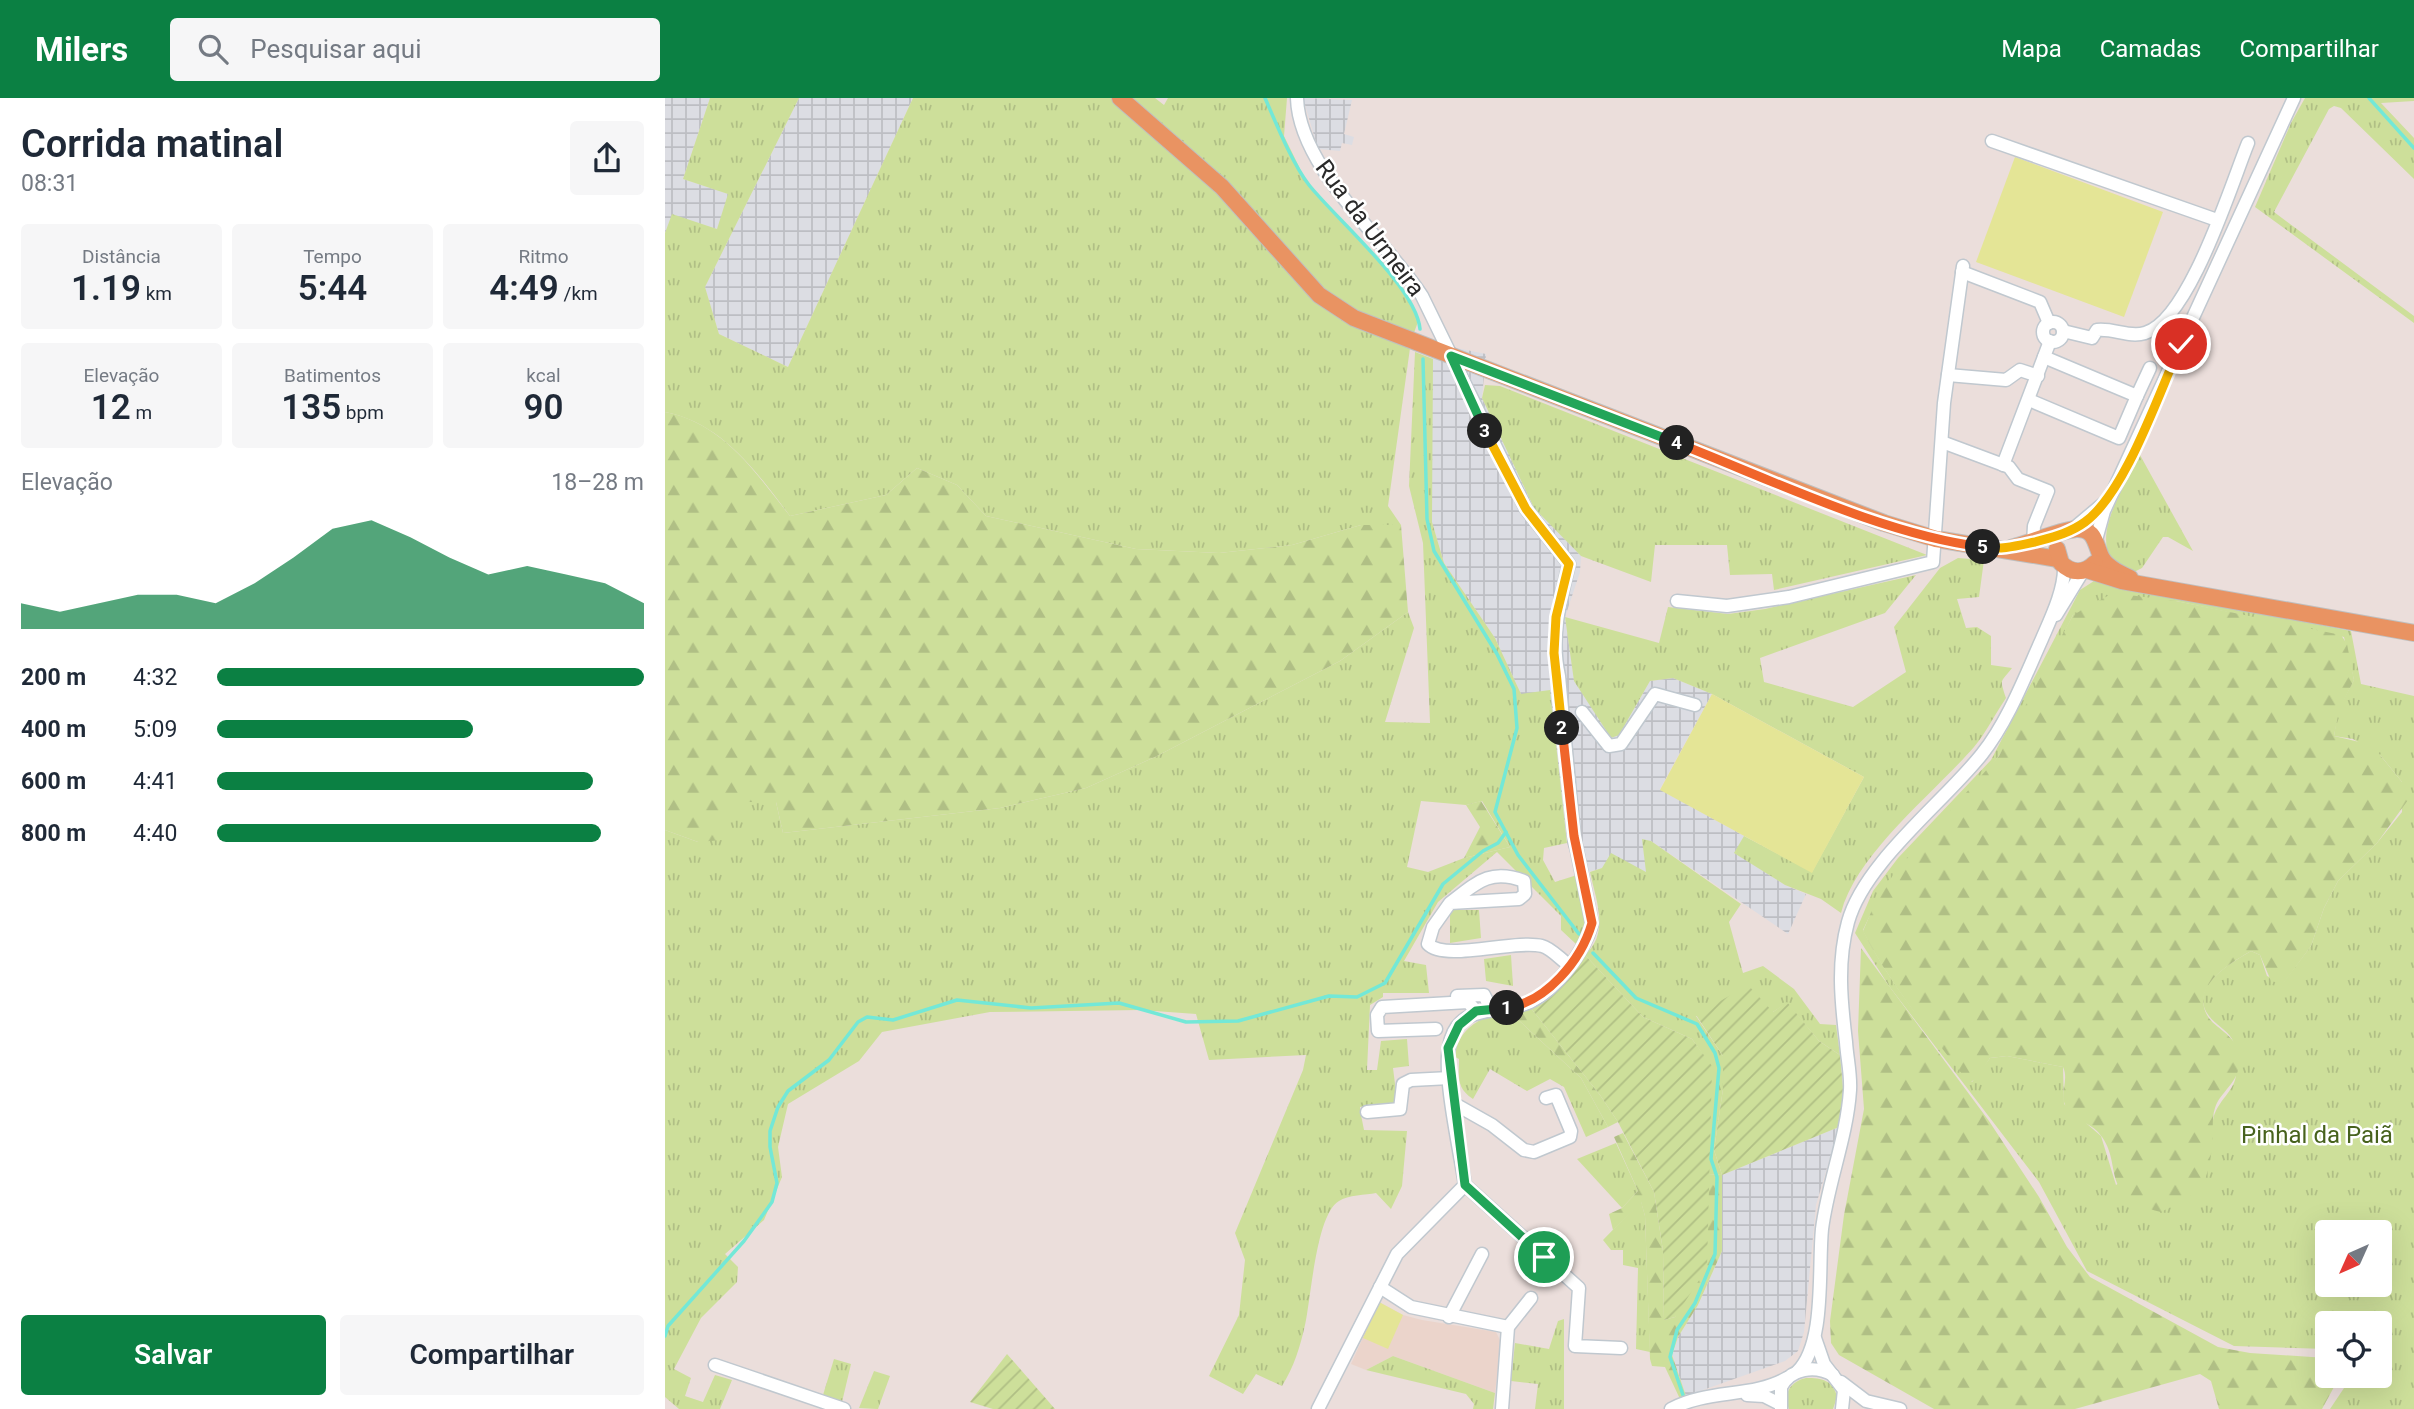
<!DOCTYPE html>
<html lang="pt">
<head>
<meta charset="utf-8">
<style>
  body { margin:0; font-family:Roboto,sans-serif; background:#f6f6f7; color:#1f2937; height:100vh; display:flex; flex-direction:column; font-size:26px; white-space:nowrap }
  * { box-sizing:border-box; margin:0 }
  p { font-size:23px; color:#747a83 }
  .icon { flex:none; width:38px; height:38px; fill:none; stroke:currentColor; stroke-width:2; stroke-linecap:round; stroke-linejoin:round }
  .map { position:relative; flex:1; overflow:hidden }
  .sheet { display:flex; flex-direction:column; background:#fff; width:665px }
  .sheet>* { flex:none }
  .needle { width:46px; rotate:225deg }
  .controls { position:absolute; left:1650px; top:1122px; display:grid; gap:14px }
  .controls a { display:grid; place-items:center; width:77px; height:77px; border-radius:7px; background:#fff; box-shadow:0 7px 28px #0002; font-size:35px }
  .pin { position:absolute; display:grid; place-items:center; width:60px; height:60px; color:#fff; margin:-30px; border:4px solid #fff; border-radius:50%; box-shadow:0 2px 7px #0007 }
  .km { position:absolute; width:35px; height:35px; margin:-18px; border-radius:50%; background:#222; color:#fff; font-size:19px; line-height:35px; text-align:center }
  .round { display:grid; place-items:center; flex:none; width:74px; height:74px; border-radius:7px; background:#f6f6f7 }
  .overview { display:flex; align-items:center; justify-content:space-between; height:119px; padding:0 21px }
  h1 { font-size:38px; font-weight:600; line-height:52px }
  .figures { display:grid; grid-template-columns:repeat(3,1fr); gap:10px; height:119px; padding:7px 21px }
  .figures div { display:grid; align-content:center; border-radius:7px; background:#f6f6f7; text-align:center }
  .figures b { font-size:35px; font-weight:600 }
  .figures small { font-size:19px; font-weight:400 }
  .figures p { font-size:19px }
  .chart { height:196px; padding:14px 21px }
  .chart p { display:flex; justify-content:space-between }
  .chart svg { width:100%; height:126px; margin-top:7px; fill:#0b8043; opacity:.7 }
  .primary-button { display:flex; gap:14px; margin-top:auto; padding:14px 21px }
  .primary-button a { flex:1; height:80px; border-radius:7px; background:#0b8043; color:#fff; font-size:28px; font-weight:600; line-height:80px; text-align:center }
  .primary-button a+a { background:#f6f6f7; color:#1f2937 }
  ul { padding:0 21px; list-style:none; font-size:23px }
  li { display:grid; grid-template-columns:112px 84px 1fr; align-items:center; height:52px }
  li i { height:18px; border-radius:9px; background:#0b8043 }
  header { display:flex; align-items:center; gap:42px; box-sizing:border-box; height:98px; padding:0 35px; background:#0b8043; color:#fff }
  header strong { font-size:33px }
  nav { display:flex; gap:38px; margin-inline-start:auto; font-size:24px }
  .search { width:490px; height:63px; background:#f6f6f7; display:flex; align-items:center; gap:18px; box-sizing:border-box; padding:0 24px; border-radius:7px; color:#747a83; font-size:26px }
  main { display:flex; flex:1; min-height:0 }
  .map>svg:first-child { display:block }
</style>
</head>
<body>
<header>
<strong>Milers</strong>
<div class="search"><svg class="icon" aria-label="search" viewBox="0 0 24 24"><circle cx="10" cy="10" r="6"/><path d="M15 15l6 6"/></svg>Pesquisar aqui</div>
<nav><a>Mapa</a><a>Camadas</a><a>Compartilhar</a></nav>
</header>
<main>
<section class="sheet">
<div class="overview"><div><h1>Corrida matinal</h1><p>08:31</p></div><a class="round"><svg class="icon" aria-label="share" viewBox="0 0 24 24"><path d="M12 15V3M7 8l5-5 5 5M5 13v7h14v-7"/></svg></a></div>
<div class="figures">
<div><p>Distância</p><b>1.19<small> km</small></b></div>
<div><p>Tempo</p><b>5:44</b></div>
<div><p>Ritmo</p><b>4:49<small> /km</small></b></div>
</div>
<div class="figures">
<div><p>Elevação</p><b>12<small> m</small></b></div>
<div><p>Batimentos</p><b>135<small> bpm</small></b></div>
<div><p>kcal</p><b>90</b></div>
</div>
<div class="chart"><p><span>Elevação</span>18–28 m</p>
<svg viewBox="0 0 160 44" preserveAspectRatio="none"><path d="M0 44V35L10 38L20 35L30 32L40 32L50 35L60 28L70 19L80 9L90 6L100 12L110 19L120 25L130 22L140 25L150 28L160 35V44z"/></svg>
</div>
<ul>
<li><b>200 m</b>4:32<i style="width:100%"></i></li>
<li><b>400 m</b>5:09<i style="width:60%"></i></li>
<li><b>600 m</b>4:41<i style="width:88%"></i></li>
<li><b>800 m</b>4:40<i style="width:90%"></i></li>
</ul>
<div class="primary-button"><a>Salvar</a><a>Compartilhar</a></div>
</section>
<div class="map">
<svg width="1749" height="1311" viewBox="0 0 1749 1311">
  <defs>
    <pattern id="industrial-grid" width="8" height="8" patternUnits="userSpaceOnUse" patternTransform="scale(1.75)"><rect width="8" height="8" fill="#dcdde3"/><path d="M0 4h8M4 0v8" fill="none" stroke="#bdbec3"/></pattern>
    <pattern id="grass-tufts" width="24" height="20" patternUnits="userSpaceOnUse" patternTransform="scale(1.75)"><rect width="24" height="20" fill="#cddf9a"/><path d="M3 7l-1-3M5 7V3M7 7l1-3M15 17l-1-3M17 17v-4M19 17l1-3" fill="none" stroke="#b0bf85"/></pattern>
    <pattern id="forest-firs" width="22" height="20" patternUnits="userSpaceOnUse" patternTransform="scale(1.75)"><rect width="22" height="20" fill="#cddf9a"/><path d="M5 1l3.5 6h-7zM16 11l3.5 6h-7z" fill="#b0bf85"/></pattern>
    <pattern id="garden-furrows" width="10" height="10" patternUnits="userSpaceOnUse" patternTransform="scale(1.75)"><rect width="10" height="10" fill="#cddf9a"/><path d="M-1 1l2-2M0 10L10 0M9 11l2-2" fill="none" stroke="#b0bf85"/></pattern>
  </defs>
  <rect width="100%" height="100%" fill="#ebdedb"/>
  <!-- industrial -->
  <g fill="url(#industrial-grid)">
    <polygon points="0,0 45,0 18,81 64,96 52,131 7,117 0,135"/>
    <polygon points="134,0 248,0 123,269 54,236 40,189"/>
    <polygon points="638,0 687,2 679,36 689,39 687,47 677,45 675,53 653,51"/>
    <polygon points="767,245 821,256 817,300 869,410 916,458 915,474 900,519 909,582 946,639 954,637 985,583 1008,580 1047,596 995,691 1079,738 1070,755 1120,787 1141,796 1123,836 986,743 981,774 937,770 912,777 902,745 898,709 856,596 830,540 779,465 767,424"/>
    <polygon points="1174,1029 1151,1107 1139,1234 1133,1253 1120,1263 1021,1298 1007,1257 1013,1239 1033,1207 1057,1153 1057,1077"/>
  </g>
  <!-- education -->
  <polygon fill="#ebd4cb" points="714,1204 738,1217 757,1222 831,1234 836,1244 830,1295 728,1258 701,1272 686,1266"/>
  <!-- grass -->
  <g fill="url(#grass-tufts)" fill-rule="evenodd">
    <path d="M45 0H134L40 189 54 236 123 269 248 0H490L499 7 503 0H622L619 38 642 85 730 182 754 221 746 243 723 408 736 427H696L627 447 554 455 471 451 321 418 292 387 252 370 221 397 125 418C92 374 57 325 0 314V135L7 116 52 131 63 96 18 81Z"/>
    <polygon points="1640,0 1749,0 1749,3 1716,5 1749,40 1749,81 1676,10 1669,8 1664,11 1609,114 1749,218 1749,225 1590,109 1626,25"/>
    <path d="M750 254 768 261 767 424 779 465 830 540 856 596 885 592 902 745 879 750 878 762 890 784 912 777C918 802 928 824 911 846L896 832V818L832 754 773 804 739 863 761 867 764 895H718V899L705 907 702 972H712L716 943 742 941 744 968 728 970 732 1002 729 1005 695 1009V1012L699 1032 742 1033 737 1088 726 1111 711 1095C701 1097 683 1097 674 1103 651 1116 646 1201 640 1227 635 1249 629 1269 617 1288L591 1276 578 1296 544 1278 574 1217 580 1162 570 1135 638 972 641 957 544 962 531 916 476 912 325 914 217 934 194 963 123 1006 113 1049 117 1079 99 1122 60 1156 73 1169 72 1184 36 1220 9 1271 26 1280 20 1298 38 1304 50 1277 67 1282 55 1311H14L0 1299V732L33 744 63 704H111L118 735 335 710 421 690 490 659 675 563 743 514 749 530 720 624 765 625 758 445 744 388ZM756 703 801 707 817 703 845 749 799 760 763 774 742 769Z"/>
    <polygon points="820,287 835,288 1262,457 1109,492 1107,476 1065,477 1062,447 990,447 986,484 916,458 869,410 817,300"/>
    <path d="M1475 357 1528 453 1503 439H1498L1477 470 1467 475 1445 460C1430 428 1462 386 1475 357Z"/>
    <path d="M1293 460 1319 462 1314 499 1292 501 1301 530 1312 529 1326 538V567L1347 570C1336 585 1334 579 1341 600 1330 616 1321 635 1309 649 1268 696 1191 756 1176 815L1156 801 1120 787 1069 755 1079 738 1147 774 1199 679 1047 596 1008 580 985 583 954 637 946 640 909 583 900 519 994 545 1003 509 1063 516 1100 511 1251 477 1220 515 1095 560 1099 584 1188 609 1241 574 1229 529 1275 470Z"/>
    <path d="M1429 483 1686 533 1696 586 1749 598V1311H1665L1687 1278H1715V1225H1662V1251L1569 1248 1422 1173 1374 1084 1224 888 1190 835 1208 793 1233 760 1326 662 1415 492ZM1511 503 1679 539 1689 582 1673 612 1669 638 1688 641 1716 658 1737 684V714L1712 745 1673 783 1659 810 1646 848 1618 885 1602 878 1595 857 1586 853C1566 865 1522 889 1544 918 1550 926 1562 932 1567 941 1571 949 1571 965 1571 974 1572 992 1551 1003 1548 1022L1451 1087 1436 1038 1399 1006 1398 969 1342 958 1325 960 1307 984C1267 936 1226 889 1198 832 1231 759 1288 722 1333 659 1364 616 1384 564 1408 517ZM1662 1134H1715V1186H1662Z"/>
    <path d="M977 741 986 743 1076 806 1064 824 1078 875 1098 868 1129 891 1155 926 1171 927 1175 957 1154 943 1122 905 1108 914 1031 918 1058 958V991L1049 1052 1057 1077 1043 1076 1046 968 1027 941 978 919 920 857C945 834 931 803 925 774L937 770 946 755 981 774Z"/>
    <polygon points="785,812 814,812 816,840 785,845"/>
    <polygon points="846,857 848,888 821,883 819,861"/>
    <path d="M829 916 848 917 916 980 943 1029 921 1039 899 989 885 981 862 993 825 971 808 1001C791 990 794 979 794 961L790 959C792 935 809 923 829 916Z"/>
    <polygon points="951,1045 973,1093 957,1110 912,1061"/>
    <polygon points="976,1103 980,1118 985,1254 971,1251 973,1170 958,1167 958,1152 946,1152 938,1142"/>
    <polygon points="899,1221 899,1311 870,1311 873,1286 846,1283 850,1245 884,1251 893,1223"/>
    <polygon points="728,1258 830,1295 828,1311 808,1311 809,1306 801,1296 701,1272"/>
    <polygon points="169,1261 186,1266 177,1304 158,1297"/>
    <polygon points="209,1273 225,1278 213,1311 194,1310"/>
    <path d="M1141 1280C1157 1280 1168 1282 1172 1299L1168 1311H1124C1117 1296 1126 1283 1141 1280Z"/>
  </g>
  <!-- forest -->
  <g fill="url(#forest-firs)">
    <path d="M0 314C58 325 90 374 125 418L221 397 252 370 292 387 321 418 471 451 554 455 627 447 696 427H736L743 514 675 563 490 659 421 690 335 710 118 735 111 704H64L57 742 33 744 0 732Z"/>
    <path d="M1448 495 1511 503 1676 537 1682 546 1689 582 1674 612 1669 638 1707 647 1737 684 1743 702 1712 745 1673 783 1659 810 1646 848 1618 886 1606 883 1595 857 1586 853C1566 865 1526 887 1542 917 1549 930 1569 936 1573 953 1580 983 1556 991 1550 1010 1546 1022 1549 1036 1547 1048 1543 1092 1532 1096 1496 1114 1430 1098 1461 1065 1433 1034 1423 1023 1405 1022 1400 1007 1395 994 1404 981 1398 969L1342 958 1325 960 1312 980 1304 985C1266 936 1226 888 1198 833L1210 805 1230 774 1334 658 1408 517Z"/>
    <polygon points="816,703 845,749 799,760 815,729 801,707"/>
    <polygon points="1196,850 1324,1023 1374,1099 1402,1149 1425,1179 1553,1249 1585,1255 1662,1260 1662,1278 1675,1278 1657,1311 1554,1311 1546,1283 1535,1276 1410,1311 1269,1311 1174,1257 1166,1245 1165,1223 1179,1117 1199,1011 1193,933"/>
    <polygon points="865,909 935,997 953,1024 943,1029 916,980 848,917"/>
    <polygon points="958,1035 989,1094 998,1153 999,1222 1010,1219 1041,1135 1043,1076 1057,1077 1057,1153 1033,1207 1013,1239 1007,1257 1021,1298 1015,1301 1000,1269 987,1268 985,1261 980,1118 976,1104 948,1132 944,1116 957,1110 973,1093 949,1039"/>
  </g>
  <!-- garden -->
  <g fill="url(#garden-furrows)">
    <polygon points="920,857 978,919 1027,941 1047,968 1042,1170 1010,1219 999,1222 998,1153 989,1094 953,1024 935,997 865,909 889,894"/>
    <polygon points="1083,887 1108,914 1122,904 1154,943 1175,957 1179,1000 1174,1029 1057,1077 1049,1052 1058,991 1058,958 1031,917"/>
    <polygon points="342,1256 390,1311 328,1311 305,1304"/>
  </g>
  <!-- pitch -->
  <g fill="#e4e596">
    <polygon points="1350,59 1498,114 1459,219 1311,164"/>
    <polygon points="1047,596 1199,679 1147,775 995,692"/>
    <polygon points="714,1204 738,1217 723,1251 698,1240"/>
  </g>
  <g fill="none" stroke-linecap="round" stroke-linejoin="round">
    <!-- stream -->
    <g stroke="#73e8d7" stroke-width="3.5">
      <path d="M600 0C611 25 627 65 644 87 672 122 751 189 755 231"/>
      <polyline points="1704,0 1749,50"/>
      <polyline points="758,261 762,421 769,453 832,556 849,591 852,630 830,714 853,757 914,836"/>
      <polyline points="928,855 971,900 1032,926 1050,955 1054,970 1046,1061 1052,1079 1050,1156 1030,1205 1012,1232 1005,1259 1018,1297"/>
      <polyline points="0,1238 3,1228 79,1143 107,1104 112,1085 105,1049 105,1033 113,1009 123,993 164,962 193,924 202,919 228,922 292,902 366,910 454,905 521,924 573,923 664,898 692,899 720,885 778,786 818,753 833,745 841,734"/>
    </g>
    <defs>
      <g id="minor">
        <path d="M632 0C634 70 720 141 757 198L861 411 904 466C895 504 885 539 894 578L909 738 927 826C919 854 892 891 865 904 835 918 792 902 784 949 778 979 795 1053 800 1087"/>
        <polyline points="1327,43 1552,122"/>
        <polyline points="1297,174 1375,204 1384,225"/>
        <circle cx="1388" cy="234" r="10"/>
        <path d="M1398 233 1427 240 1432 232C1449 230 1464 240 1480 235 1524 223 1566 87 1583 45"/>
        <polyline points="1283,277 1341,282 1355,272 1373,278"/>
        <polyline points="1472,298 1485,270"/>
        <polyline points="1364,302 1454,340 1472,298 1379,259"/>
        <polyline points="1277,344 1344,369 1353,381 1383,393 1369,428 1368,444"/>
        <polyline points="1338,367 1385,243"/>
        <polyline points="1408,431 1439,405"/>
        <polyline points="1431,442 1439,413 1629,0"/>
        <polyline points="1012,503 1062,508 1124,499 1268,464 1279,305 1298,168"/>
        <polyline points="1391,517 1418,473"/>
        <polyline points="917,614 944,648 956,646 990,596 1030,607"/>
        <path d="M785 805C811 785 825 770 859 783L860 796 854 801 785 805 768 829 763 846C780 864 850 841 877 848 886 850 896 862 904 867"/>
        <polyline points="792,898 819,897 826,911"/>
        <polyline points="771,931 713,933 712,917 717,909 803,904 811,913"/>
        <polyline points="788,1005 827,1027 859,1052 869,1054 905,1039 906,1033 891,997 881,1000"/>
        <polyline points="702,1014 735,1011 738,986 746,982 785,980"/>
        <polyline points="800,1087 914,1190 910,1248 956,1250"/>
        <polyline points="715,1189 746,1209 843,1229"/>
        <polyline points="784,1219 817,1156"/>
        <polyline points="1150,1240 1159,1266 1179,1292 1177,1311"/>
        <polyline points="50,1267 179,1311"/>
        <path d="M1132 1274C1161 1246 1153 1171 1157 1131 1163 1084 1182 1039 1185 992 1186 976 1182 960 1181 944 1176 903 1172 864 1183 824 1199 765 1279 704 1317 656 1343 623 1359 581 1376 543 1385 522 1400 492 1399 468"/>
        <polyline points="1176,1284 1201,1303 1235,1311"/>
        <polyline points="1082,1297 1099,1298 1115,1306"/>
        <polyline points="653,1311 732,1156 800,1087"/>
        <polyline points="837,1311 843,1229 866,1200"/>
        <path d="M1006 1311C1043 1291 1087 1300 1122 1280"/>
        <path d="M1116 1311V1289C1126 1270 1150 1267 1168 1277"/>
      </g>
      <g id="major">
        <polyline points="455,0 557,89 654,197 689,220 1219,425 1271,441 1393,461"/>
        <path d="M1346 450C1365 445 1393 433 1411 431 1429 430 1430 444 1435 456 1439 468 1454 475 1465 480"/>
        <path d="M1392 451 1396 465C1407 476 1419 476 1430 465"/>
        <polyline points="1422,472 1457,483 1749,535"/>
      </g>
    </defs>
    <!-- minor casing -->
    <use href="#minor" stroke="#c0c8cf" stroke-width="15"/>
    <!-- major casing -->
    <use href="#major" stroke="#bfbfbf" stroke-width="18"/>
    <!-- minor -->
    <use href="#minor" stroke="#fff" stroke-width="12"/>
    <!-- major -->
    <use href="#major" stroke="#e99362" stroke-width="16"/>
  </g>
  <g fill="none" stroke-linecap="round" stroke-linejoin="round">
    <defs>
      <polyline id="split-1" points="842,910 811,913 794,927 783,950 800,1087 879,1159"/>
      <path id="split-2" d="M842 910C881 904 916 863 927 825L909 738 897 630"/>
      <polyline id="split-3" points="820,333 861,411 904,466 891,519 889,555 897,630"/>
      <polyline id="split-4" points="820,333 786,258 1012,345"/>
      <path id="split-5" d="M1012 345C1105 381 1219 437 1318 449"/>
      <path id="split-6" d="M1318 449C1337 452 1351 448 1370 444 1388 439 1405 435 1420 424 1461 394 1494 294 1516 246"/>
    </defs>
    <!-- split-1 casing -->
    <use href="#split-1" stroke="#fff" stroke-width="14"/>
    <!-- split-2 casing -->
    <use href="#split-2" stroke="#fff" stroke-width="14"/>
    <!-- split-3 casing -->
    <use href="#split-3" stroke="#fff" stroke-width="14"/>
    <!-- split-4 casing -->
    <use href="#split-4" stroke="#fff" stroke-width="14"/>
    <!-- split-5 casing -->
    <use href="#split-5" stroke="#fff" stroke-width="14"/>
    <!-- split-6 casing -->
    <use href="#split-6" stroke="#fff" stroke-width="14"/>
    <!-- split-1 -->
    <use href="#split-1" stroke="#22a559" stroke-width="9"/>
    <!-- split-2 -->
    <use href="#split-2" stroke="#f0652b" stroke-width="9"/>
    <!-- split-3 -->
    <use href="#split-3" stroke="#f5b400" stroke-width="9"/>
    <!-- split-4 -->
    <use href="#split-4" stroke="#22a559" stroke-width="9"/>
    <!-- split-5 -->
    <use href="#split-5" stroke="#f0652b" stroke-width="9"/>
    <!-- split-6 -->
    <use href="#split-6" stroke="#f5b400" stroke-width="9"/>
  </g>
  <g text-anchor="middle" stroke-width="5" stroke-linejoin="round" paint-order="stroke">
    <!-- street labels -->
    <g font-size="24" fill="#292929" stroke="#fff">
      <text transform="translate(705 130) rotate(53)" y="8">Rua da Urmeira</text>
    </g>
    <!-- park labels -->
    <g font-size="24" fill="#47621d" stroke="#fff">
      <text x="1652" y="1045">Pinhal da Paiã</text>
    </g>
  </g>
</svg>
<div class="controls">
<a><svg class="needle" viewBox="-14 -14 28 28"><path d="M0-13l5 13h-10z" fill="#e53935"/><path d="M0 13l5-13h-10z" fill="#747a83"/></svg></a>
<a><svg class="icon" aria-label="locate" viewBox="0 0 24 24"><circle cx="12" cy="12" r="6"/><path d="M12 2v4M12 18v4M2 12h4M18 12h4"/></svg></a>
</div>
<div class="pin" style="left:879px;top:1159px;background:#1e9e55"><svg class="icon" aria-label="arrive" viewBox="0 0 24 24"><path d="M6 21V4h12l-3 4 3 4H6"/></svg></div>
<div class="pin" style="left:1516px;top:246px;background:#d93025"><svg class="icon" aria-label="check" viewBox="0 0 24 24"><path d="M5 12l5 5 9-10"/></svg></div>
<b class="km" style="left:842px;top:910px">1</b>
<b class="km" style="left:897px;top:630px">2</b>
<b class="km" style="left:820px;top:333px">3</b>
<b class="km" style="left:1012px;top:345px">4</b>
<b class="km" style="left:1318px;top:449px">5</b>
</div>
</main>
</body>
</html>
